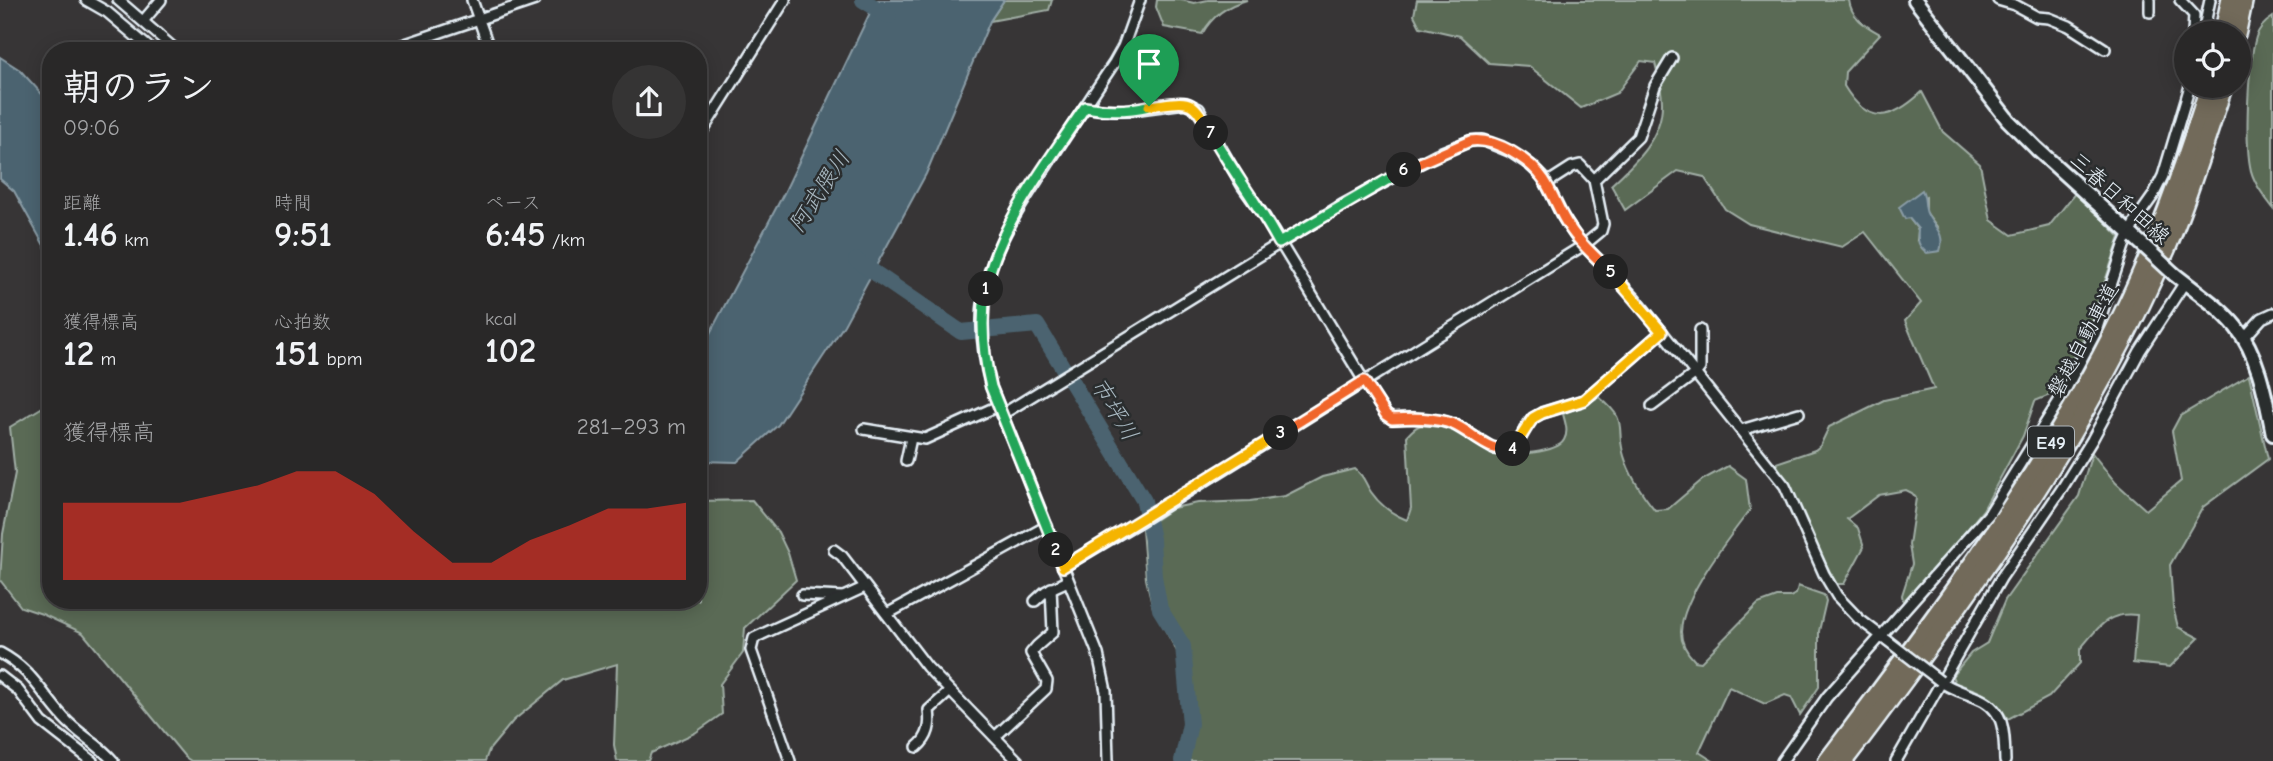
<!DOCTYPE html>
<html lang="ja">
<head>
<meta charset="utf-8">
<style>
  body { margin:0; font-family:"Comic Neue","Klee One",sans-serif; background:#353434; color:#f1f3f6; height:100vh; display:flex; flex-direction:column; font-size:26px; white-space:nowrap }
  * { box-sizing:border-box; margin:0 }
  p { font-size:23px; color:#a5a6a8 }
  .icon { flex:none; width:38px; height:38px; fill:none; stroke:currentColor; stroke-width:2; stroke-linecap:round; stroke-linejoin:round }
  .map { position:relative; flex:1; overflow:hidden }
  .side { position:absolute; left:42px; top:42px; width:665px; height:567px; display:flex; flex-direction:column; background:#292828; border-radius:28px; box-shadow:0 4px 18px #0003,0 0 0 2px #454445 }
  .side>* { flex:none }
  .controls { position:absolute; left:2174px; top:21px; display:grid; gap:14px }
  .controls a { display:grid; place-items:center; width:77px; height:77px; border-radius:50%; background:#292828; box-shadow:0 4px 18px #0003,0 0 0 2px #454445; font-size:35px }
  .pin { position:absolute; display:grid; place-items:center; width:60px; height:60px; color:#fff; margin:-72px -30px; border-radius:50% 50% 50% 0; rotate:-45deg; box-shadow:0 0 7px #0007 }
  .pin .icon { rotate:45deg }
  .km { position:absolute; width:35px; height:35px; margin:-18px; border-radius:50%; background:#222; color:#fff; font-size:19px; line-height:35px; text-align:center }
  .round { display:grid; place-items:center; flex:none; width:74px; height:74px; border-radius:37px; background:#353434 }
  .head { display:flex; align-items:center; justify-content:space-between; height:119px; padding:0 21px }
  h1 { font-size:38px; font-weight:700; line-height:52px }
  .figures { display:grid; grid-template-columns:repeat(3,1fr); gap:10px; height:119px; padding:7px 21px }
  .figures div { display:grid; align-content:center }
  .figures b { font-size:35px; font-weight:700 }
  .figures small { font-size:19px; font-weight:400 }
  .figures p { font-size:19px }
  .chart { height:196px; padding:14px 21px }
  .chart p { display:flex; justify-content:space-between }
  .chart svg { width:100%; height:126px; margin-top:7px; fill:#d93025; opacity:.7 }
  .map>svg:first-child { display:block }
</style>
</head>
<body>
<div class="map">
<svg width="2273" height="761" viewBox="0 0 2273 761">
  <rect width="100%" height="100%" fill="#373536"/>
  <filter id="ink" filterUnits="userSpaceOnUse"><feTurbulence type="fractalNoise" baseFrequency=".0143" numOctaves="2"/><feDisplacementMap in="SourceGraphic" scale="14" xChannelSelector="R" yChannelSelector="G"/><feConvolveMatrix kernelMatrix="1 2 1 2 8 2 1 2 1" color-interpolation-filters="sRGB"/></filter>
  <g filter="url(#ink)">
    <!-- green -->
    <g fill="#5a6b54" stroke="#a1aea6" stroke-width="2" fill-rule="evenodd">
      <polygon points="1004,0 1052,0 1049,10 990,21"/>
      <path d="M1157 0H1181L1194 3 1208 0H1247C1228 5 1212 16 1202 34L1164 27 1156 7Z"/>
      <path d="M1417 0H1849C1851 18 1866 26 1880 34L1845 72 1844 86C1868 126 1891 121 1922 92L1943 132 1980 164 1991 220 2012 235 2049 226 2076 192 2120 237 2089 328 2055 393 2035 401 2023 436 1983 510 1904 608 1902 595 1912 564 1909 545 1916 498 1912 493 1906 490 1879 495 1847 519 1858 528 1864 547 1844 584H1836L1776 463 1815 450 1820 446 1829 427 1884 400 1934 389 1905 321 1921 303 1865 232 1842 247 1749 224 1725 209 1704 177 1678 171 1625 210 1611 185C1635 163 1663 137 1662 102 1662 89 1658 75 1655 63L1641 61 1617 93 1581 108 1529 66 1489 63 1460 36 1420 27 1414 15ZM1926 197V212L1938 228 1917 240 1918 230 1909 218Z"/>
      <path d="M2273 17V208C2264 196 2252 181 2250 166 2245 139 2248 63 2256 37 2259 28 2265 22 2273 17Z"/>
      <path d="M2249 375 2268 459 2203 507 2170 565 2173 607 2178 627 2199 638 2170 667 2133 663 2137 615C2107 611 2098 628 2080 649V663L2049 697 2008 719C1994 696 1981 691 1955 683L1952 676 1971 653 1987 643 2005 600 2079 496 2092 453 2116 483 2146 510 2181 481 2172 431 2180 416Z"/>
      <path d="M1599 397C1630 422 1615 426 1624 456 1630 476 1642 494 1655 510L1668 509 1702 480 1728 466 1746 479 1750 510C1729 537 1682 597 1681 632 1681 643 1687 653 1695 661L1701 662 1758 604 1777 597H1790L1796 594 1798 586 1824 595 1826 601 1819 631V687L1800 715 1791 697 1785 695 1765 704 1729 687 1699 752 1713 761H1179L1187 703 1179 655 1153 608 1146 579 1142 529 1173 508 1198 503 1250 501 1285 496 1322 477 1355 469C1366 478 1364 482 1371 492 1380 505 1394 515 1407 520L1411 508 1407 436C1413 429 1418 424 1429 424 1455 423 1473 446 1498 453 1511 456 1557 453 1564 440 1569 432 1565 422 1563 414Z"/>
      <polygon points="51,402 51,600 698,600 698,501 752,500 778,532 788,553 796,580 745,628 743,653 720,684 722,714 695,733 651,753 648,761 617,761 614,745 617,664 563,680 513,721 489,750 485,761 191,761 185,757 83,633 42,614 21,607 0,580 3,534 15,473 10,427"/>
    </g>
    <!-- water -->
    <g fill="#4b6470" stroke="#8a9ca6" stroke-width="2">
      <polygon points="876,0 1004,0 990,21 926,174 844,325 778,425 737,462 698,461 698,356 784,193"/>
      <polygon points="0,57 20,70 51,104 51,258 14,191 0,179"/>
      <path d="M1922 190C1926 198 1924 206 1927 213 1933 227 1946 232 1940 251L1927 253C1918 246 1917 241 1918 229L1909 218 1905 219 1899 207Z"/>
    </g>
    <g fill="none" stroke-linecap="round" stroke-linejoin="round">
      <!-- river -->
      <g stroke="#4b6470" stroke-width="16">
        <polyline points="863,0 889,16"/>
        <polyline points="856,260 961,332 1037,325 1144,501 1152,539 1154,576 1160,609 1183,646 1190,724 1182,761"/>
      </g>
      <defs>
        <g id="street">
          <polyline points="86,0 107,12 153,51"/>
          <polyline points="118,0 177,51"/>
          <polyline points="472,0 490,51"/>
          <polyline points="1998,0 2015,5 2037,17 2049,18 2069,26 2105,49"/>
          <polyline points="2150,0 2150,12"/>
          <polyline points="2180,0 2194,15 2193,33"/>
          <polyline points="144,20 161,0"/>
          <polyline points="2203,33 2210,0"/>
          <polyline points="385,51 535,0"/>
          <polyline points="2183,64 2186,58"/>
          <polyline points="1085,107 1105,110 1132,110 1185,103 1199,109 1243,187 1264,216 1364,381 1386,415 1392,419 1411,418 1442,421 1455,425 1494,449 1511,450 1516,447 1526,427 1533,418 1542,413 1584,400 1662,332"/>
          <polyline points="698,138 785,0"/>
          <polyline points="1594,180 1638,137 1655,86 1672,58"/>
          <polyline points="2244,338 2262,318 2273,313"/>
          <polyline points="1652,406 1696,373 1700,368 1700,330"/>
          <polyline points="1001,415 1342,205 1437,154 1470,141 1482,140 1509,151 1530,165 1543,177 1561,214 1576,237 1635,298 1785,486 1824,574 1837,596 1859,619 1888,641"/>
          <polyline points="864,429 925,439 998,406"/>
          <polyline points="1741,430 1799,413"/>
          <polyline points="906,461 911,438"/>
          <polyline points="834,550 842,556 927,667 1018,761"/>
          <polyline points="1063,567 1139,522 1584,245 1601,231 1603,224 1594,180 1580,165 1572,167 1547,183"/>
          <polyline points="802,595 842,597"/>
          <polyline points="1035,601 1046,591 1068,581"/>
          <polyline points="887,614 1047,526"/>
          <path d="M0 653C32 670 41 693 64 718 79 735 98 743 113 761"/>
          <polyline points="0,676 18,690 42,722 92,761"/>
          <path d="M1940 681C1951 689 1963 692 1975 697 2006 708 2004 733 2005 761"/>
          <polyline points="995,737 1046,689 1047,681 1031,653 1037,646 1053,632 1051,588"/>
          <path d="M917 747C929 737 931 725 929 710L949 692"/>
          <polyline points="790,761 751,650 754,638 865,587"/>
          <path d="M1108 761 1106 691 1098 654 991 387C966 292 995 244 1046 167 1068 132 1091 97 1114 63L1123 47 1140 0"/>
          <polyline points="1782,761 1827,697 1989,514 2062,396 2095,334 2124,246 2136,220 2153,196 2163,176 2190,86"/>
          <polyline points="1896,761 2001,578 2061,490 2092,440 2140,351 2185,282"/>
        </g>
        <g id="secondary">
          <polyline points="1915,0 2008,120 2037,149 2134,237"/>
          <path d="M2174 274C2195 291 2219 306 2236 327 2259 355 2266 400 2273 434"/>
        </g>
        <g id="highway">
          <polyline points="2223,33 2230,0"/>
          <polyline points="2237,33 2244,0"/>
          <path d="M1827 761C1934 619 2044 475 2122 314 2158 240 2185 164 2209 86"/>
          <path d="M1844 761C1967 599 2088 434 2168 246 2190 194 2206 140 2224 86"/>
        </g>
      </defs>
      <!-- street casing -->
      <use href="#street" stroke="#e8f1f8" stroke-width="14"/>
      <!-- secondary casing -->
      <use href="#secondary" stroke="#e8f1f8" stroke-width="18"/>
      <!-- highway casing -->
      <use href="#highway" stroke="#e8f1f8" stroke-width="21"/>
      <!-- street -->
      <use href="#street" stroke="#2a2d2e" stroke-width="9"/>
      <!-- secondary -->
      <use href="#secondary" stroke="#2a2d2e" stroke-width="12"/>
      <!-- highway -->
      <use href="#highway" stroke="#726b5a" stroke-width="16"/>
      <defs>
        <polyline id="street-bridge" points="1888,641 1940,681"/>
        <polyline id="secondary-bridge" points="2134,237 2174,274"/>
      </defs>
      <!-- street-bridge casing -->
      <use href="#street-bridge" stroke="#e8f1f8" stroke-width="14" stroke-linecap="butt"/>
      <!-- secondary-bridge casing -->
      <use href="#secondary-bridge" stroke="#e8f1f8" stroke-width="18" stroke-linecap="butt"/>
      <!-- street-bridge -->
      <use href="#street-bridge" stroke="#2a2d2e" stroke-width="9"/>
      <!-- secondary-bridge -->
      <use href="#secondary-bridge" stroke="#2a2d2e" stroke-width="12"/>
    </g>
  </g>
  <g fill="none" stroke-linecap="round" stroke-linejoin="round" filter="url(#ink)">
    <defs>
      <path id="split-1" d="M986 289C997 226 1049 161 1085 107 1107 111 1127 111 1149 106"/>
      <path id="split-2" d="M986 289C980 323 983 354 991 387L1056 550"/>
      <polyline id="split-3" points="1056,550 1063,567 1281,433"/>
      <path id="split-4" d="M1281 433 1364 381 1386 415 1392 419C1411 418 1435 417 1453 424 1474 433 1488 454 1513 449"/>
      <polyline id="split-5" points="1513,449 1533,418 1542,413 1584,400 1662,332 1611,272"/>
      <path id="split-6" d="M1404 170 1470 141C1495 137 1531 160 1544 180 1554 195 1559 213 1570 228 1581 245 1597 258 1611 272"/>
      <path id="split-7" d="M1211 133C1232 171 1259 205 1279 243L1404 170"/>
      <path id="split-8" d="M1149 106C1191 101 1191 96 1211 133"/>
    </defs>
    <!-- split-1 casing -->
    <use href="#split-1" stroke="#fff" stroke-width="14"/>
    <!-- split-2 casing -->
    <use href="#split-2" stroke="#fff" stroke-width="14"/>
    <!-- split-3 casing -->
    <use href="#split-3" stroke="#fff" stroke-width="14"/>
    <!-- split-4 casing -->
    <use href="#split-4" stroke="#fff" stroke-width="14"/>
    <!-- split-5 casing -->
    <use href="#split-5" stroke="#fff" stroke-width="14"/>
    <!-- split-6 casing -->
    <use href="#split-6" stroke="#fff" stroke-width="14"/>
    <!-- split-7 casing -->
    <use href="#split-7" stroke="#fff" stroke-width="14"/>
    <!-- split-8 casing -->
    <use href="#split-8" stroke="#fff" stroke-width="14"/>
    <!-- split-1 -->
    <use href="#split-1" stroke="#22a559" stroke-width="9"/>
    <!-- split-2 -->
    <use href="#split-2" stroke="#22a559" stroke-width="9"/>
    <!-- split-3 -->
    <use href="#split-3" stroke="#f5b400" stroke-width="9"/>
    <!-- split-4 -->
    <use href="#split-4" stroke="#f0652b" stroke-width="9"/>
    <!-- split-5 -->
    <use href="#split-5" stroke="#f5b400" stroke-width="9"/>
    <!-- split-6 -->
    <use href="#split-6" stroke="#f0652b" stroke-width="9"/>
    <!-- split-7 -->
    <use href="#split-7" stroke="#22a559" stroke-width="9"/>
    <!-- split-8 -->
    <use href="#split-8" stroke="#f5b400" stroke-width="9"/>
  </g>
  <g text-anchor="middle" stroke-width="5" stroke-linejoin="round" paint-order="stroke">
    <!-- shield labels -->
    <rect fill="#2a2d2e" stroke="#afb6bb" stroke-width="2" x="2028" y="426.5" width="46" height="31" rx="5"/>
    <g font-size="19" font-weight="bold" fill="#e8f1f8">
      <text x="2051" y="449">E49</text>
    </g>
    <!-- street labels -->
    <g font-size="21" fill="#e8f1f8" stroke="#2a2d2e">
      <text transform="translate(2120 198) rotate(42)" y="7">三春日和田線</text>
      <text transform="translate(2083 340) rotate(-62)" y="7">磐越自動車道</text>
    </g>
    <!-- water labels -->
    <g font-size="23" font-style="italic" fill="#a9b9c2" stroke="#2a2d2e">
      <text transform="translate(819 191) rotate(-57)" y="8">阿武隈川</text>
      <text transform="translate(1115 409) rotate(59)" y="8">市坪川</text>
    </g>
  </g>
</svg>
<div class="controls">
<a><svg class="icon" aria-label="locate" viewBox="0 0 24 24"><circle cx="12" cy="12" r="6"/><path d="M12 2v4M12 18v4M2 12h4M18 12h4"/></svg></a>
</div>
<div class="pin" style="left:1149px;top:106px;background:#1e9e55"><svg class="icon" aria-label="arrive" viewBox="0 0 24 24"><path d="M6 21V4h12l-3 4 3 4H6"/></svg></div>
<b class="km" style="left:986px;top:289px">1</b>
<b class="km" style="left:1056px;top:550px">2</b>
<b class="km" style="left:1281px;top:433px">3</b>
<b class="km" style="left:1513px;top:449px">4</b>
<b class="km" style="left:1611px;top:272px">5</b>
<b class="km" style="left:1404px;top:170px">6</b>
<b class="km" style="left:1211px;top:133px">7</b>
<section class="side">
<div class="head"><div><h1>朝のラン</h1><p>09:06</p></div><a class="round"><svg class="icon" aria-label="share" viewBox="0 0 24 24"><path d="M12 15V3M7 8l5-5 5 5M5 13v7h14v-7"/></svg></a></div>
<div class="figures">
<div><p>距離</p><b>1.46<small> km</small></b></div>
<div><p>時間</p><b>9:51</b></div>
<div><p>ペース</p><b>6:45<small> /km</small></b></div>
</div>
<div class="figures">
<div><p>獲得標高</p><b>12<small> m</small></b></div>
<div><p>心拍数</p><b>151<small> bpm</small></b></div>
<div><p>kcal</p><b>102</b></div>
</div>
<div class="chart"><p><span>獲得標高</span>281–293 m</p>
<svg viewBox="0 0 160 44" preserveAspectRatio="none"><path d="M0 44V17L10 17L20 17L30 17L40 14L50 11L60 6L70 6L80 14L90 27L100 38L110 38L120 30L130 25L140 19L150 19L160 17V44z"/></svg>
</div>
</section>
</div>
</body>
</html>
